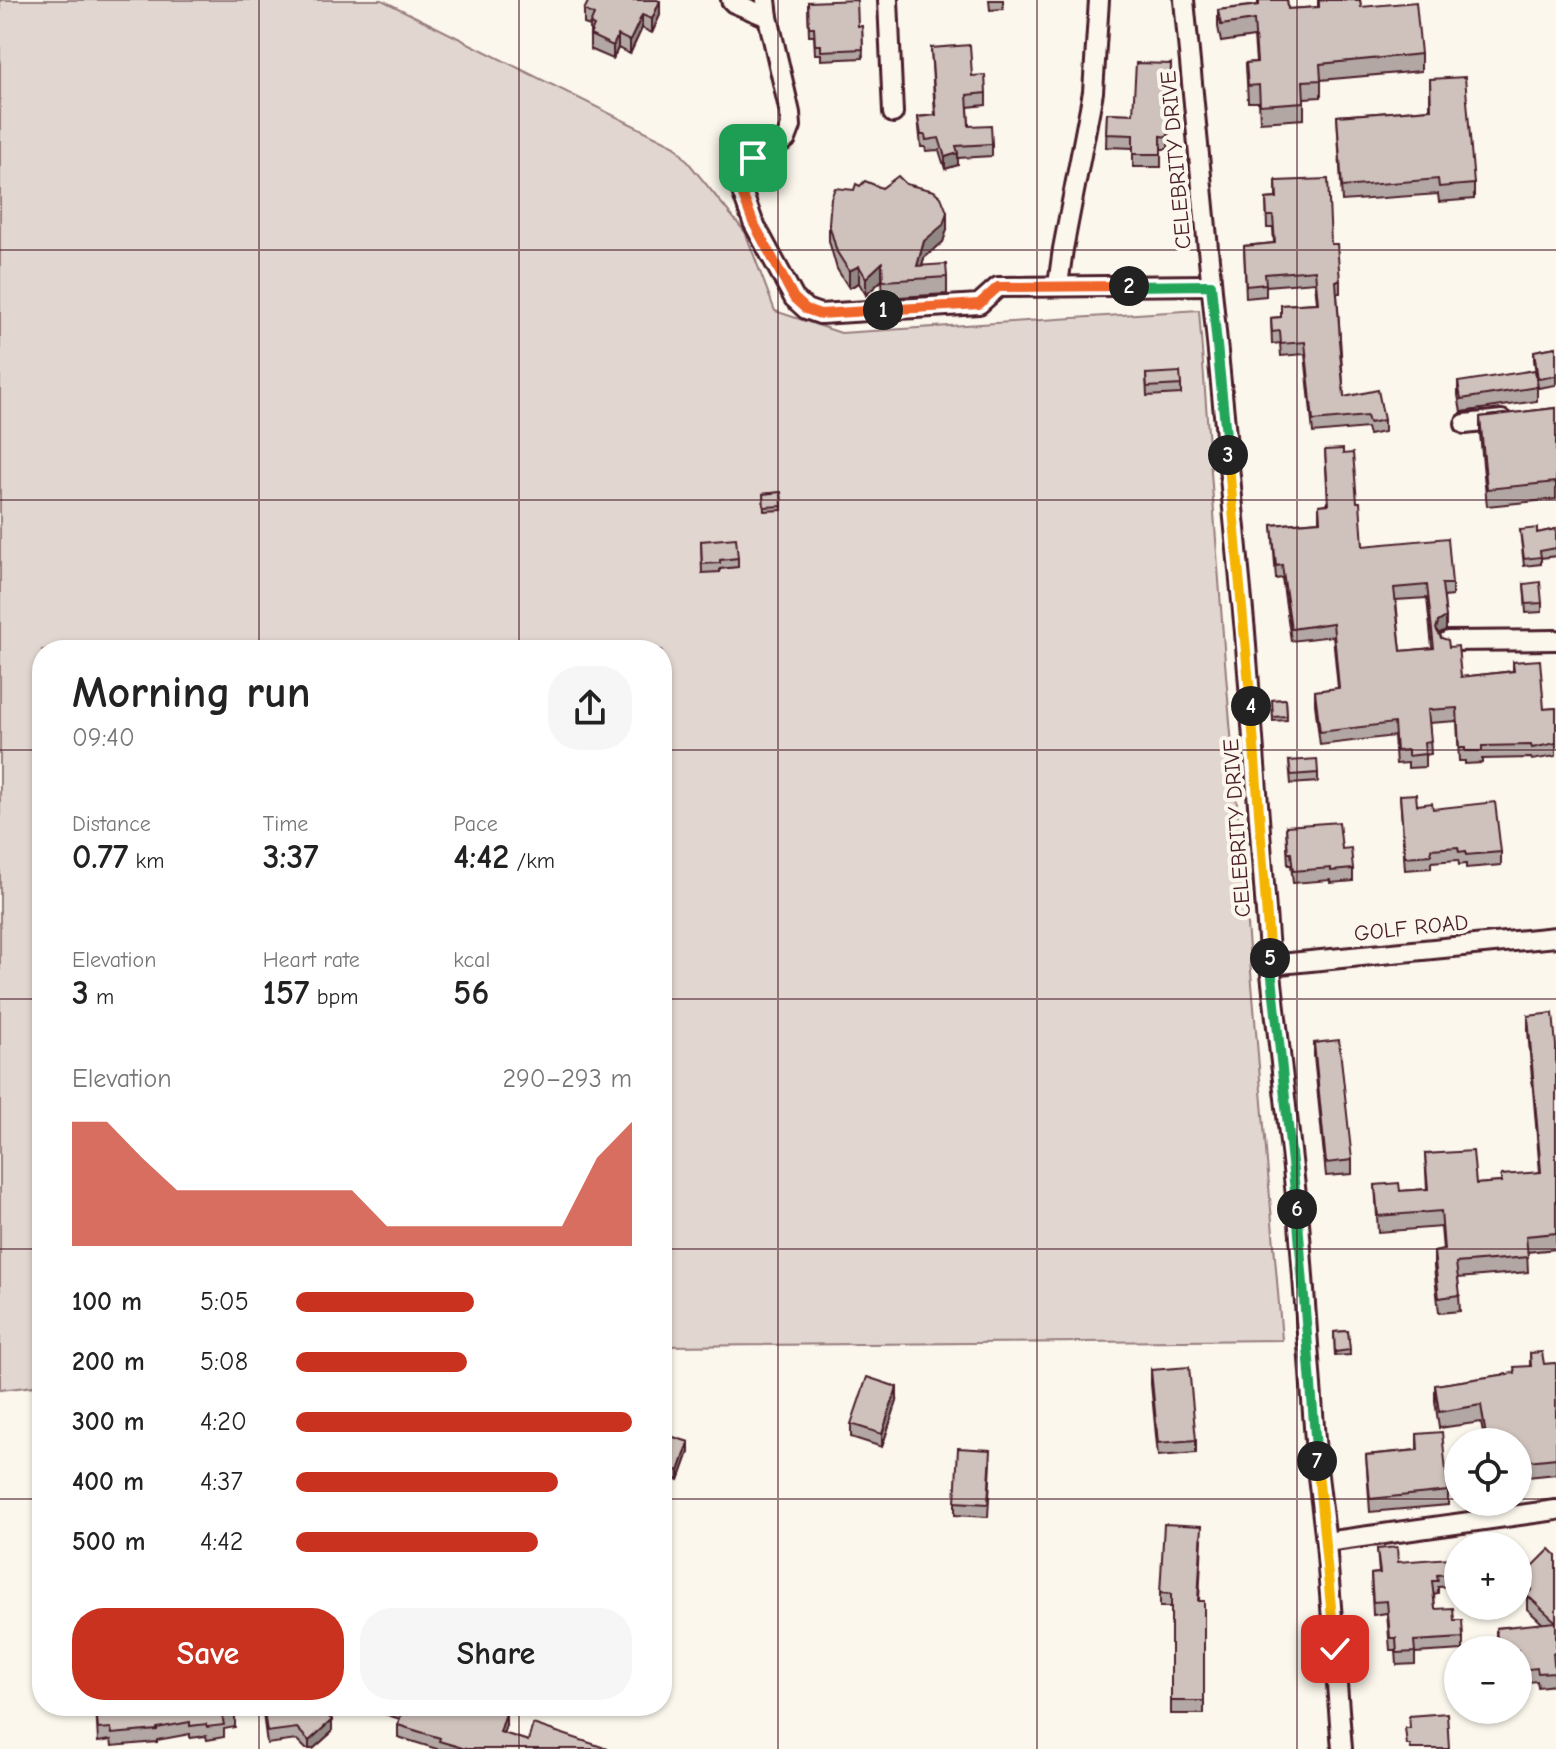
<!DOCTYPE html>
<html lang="en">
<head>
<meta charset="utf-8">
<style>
  body { margin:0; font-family:"Comic Neue",sans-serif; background:#f6f6f6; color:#222; height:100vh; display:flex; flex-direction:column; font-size:30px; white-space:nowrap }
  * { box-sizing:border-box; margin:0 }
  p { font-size:26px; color:#767676 }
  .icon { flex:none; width:44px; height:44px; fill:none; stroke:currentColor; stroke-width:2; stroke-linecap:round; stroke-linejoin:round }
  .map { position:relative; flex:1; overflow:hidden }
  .panel { position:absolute; left:32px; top:640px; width:640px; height:1076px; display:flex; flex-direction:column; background:#fff; border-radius:32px; box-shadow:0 2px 6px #0004 }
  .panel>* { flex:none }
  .tools { position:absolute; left:1444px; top:1428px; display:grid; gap:16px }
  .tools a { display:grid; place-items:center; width:88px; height:88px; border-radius:50%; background:#fff; box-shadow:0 2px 6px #0004; font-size:40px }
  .pin { position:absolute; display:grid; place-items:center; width:68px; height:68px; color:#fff; margin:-34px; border-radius:16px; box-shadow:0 4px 12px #0006 }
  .km { position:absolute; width:40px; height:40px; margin:-20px; border-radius:50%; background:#222; color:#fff; font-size:22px; line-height:40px; text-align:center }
  .round { display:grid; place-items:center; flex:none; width:84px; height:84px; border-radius:32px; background:#f6f6f6 }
  .head { display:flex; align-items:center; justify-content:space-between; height:136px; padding:0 40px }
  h1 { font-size:44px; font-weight:700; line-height:60px }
  .stats { display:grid; grid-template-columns:repeat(3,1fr); gap:12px; height:136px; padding:8px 40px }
  .stats div { display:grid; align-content:center }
  .stats b { font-size:34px; font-weight:700 }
  .stats small { font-size:22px; font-weight:400 }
  .stats p { font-size:22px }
  .chart { height:224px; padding:16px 40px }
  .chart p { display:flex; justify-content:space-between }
  .chart svg { width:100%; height:144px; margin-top:8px; fill:#c8321e; opacity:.7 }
  .button { display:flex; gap:16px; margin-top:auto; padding:16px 40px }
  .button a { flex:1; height:92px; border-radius:32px; background:#c8321e; color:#fff; font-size:32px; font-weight:700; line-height:92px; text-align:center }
  .button a+a { background:#f6f6f6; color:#222 }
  ul { padding:0 40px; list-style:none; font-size:26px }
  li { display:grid; grid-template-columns:128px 96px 1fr; align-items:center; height:60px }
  li i { height:20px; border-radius:10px; background:#c8321e }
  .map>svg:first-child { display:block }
</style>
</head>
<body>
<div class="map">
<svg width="1556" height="1749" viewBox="0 0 1556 1749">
  <rect width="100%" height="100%" fill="#fbf7ec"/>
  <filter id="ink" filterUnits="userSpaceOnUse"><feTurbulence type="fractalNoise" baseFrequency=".0125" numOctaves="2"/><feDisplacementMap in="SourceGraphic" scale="16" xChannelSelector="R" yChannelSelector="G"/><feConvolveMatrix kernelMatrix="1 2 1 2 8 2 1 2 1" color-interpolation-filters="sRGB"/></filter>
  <g filter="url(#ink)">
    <!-- green -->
    <polygon fill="#e2d7d0" stroke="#967b7e" stroke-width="2" points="0,0 382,0 675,146 745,232 775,311 841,333 1199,310 1226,675 1282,1340 662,1346 662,650 42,650 42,1385 0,1390"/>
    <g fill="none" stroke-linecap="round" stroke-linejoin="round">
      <defs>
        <g id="minor">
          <polyline points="731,0 734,3 768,17"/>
          <polyline points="766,0 768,17 790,113 791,126 786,139 753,158 744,166 738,180 753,222 794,298 806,309 820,314 979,304 998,287 1211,285"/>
          <polyline points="888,0 893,113"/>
          <polyline points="1184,0 1245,632 1270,965 1299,1222 1317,1468 1326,1542 1342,1749"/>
          <polyline points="1058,285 1063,249 1093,92 1099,0"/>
          <polyline points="1465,424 1502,420"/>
          <polyline points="1448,641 1556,640"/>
          <polyline points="1270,965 1556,937"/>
          <polyline points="1326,1542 1556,1510"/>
        </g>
      </defs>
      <!-- minor casing -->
      <use href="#minor" stroke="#4a1f2b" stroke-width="24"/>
      <!-- minor -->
      <use href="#minor" stroke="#fbf7ec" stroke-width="18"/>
    </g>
    <!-- wall -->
    <g fill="#b2a7a2" stroke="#4a1f2b" stroke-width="2" fill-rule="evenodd">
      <polygon points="989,0 1003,0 1003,9 990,10"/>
      <polygon points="1258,0 1287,0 1288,9 1318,7 1318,0 1360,0 1361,7 1421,54 1421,71 1321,80 1321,97 1304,98 1304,119 1260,122 1259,102 1248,102 1246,63 1256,62 1254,37 1221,42 1218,27 1218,10 1258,5"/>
      <polygon points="808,2 858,26 862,26 863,58 821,60 821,54 815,54 814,36 809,36"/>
      <polygon points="584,10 660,15 652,33 642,28 630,54 618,48 613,59 590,49 590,26 584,24"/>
      <polygon points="931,48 972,76 986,93 986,105 968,107 969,126 992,144 992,156 958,158 958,165 945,169 939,150 926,151 925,147 921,147 918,117 935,115"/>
      <polygon points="1171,64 1168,149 1161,149 1161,167 1133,167 1133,148 1106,147 1107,113 1133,114"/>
      <polygon points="1430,79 1474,184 1474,199 1439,202 1438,194 1342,201 1337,116 1430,109"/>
      <polygon points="1276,181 1331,244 1340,281 1340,293 1337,293 1344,397 1384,420 1384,432 1369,435 1367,428 1313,433 1305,354 1281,356 1280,343 1272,344 1271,318 1281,317 1281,305 1317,303 1315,282 1266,286 1266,296 1246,298 1244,246 1274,243 1273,228 1267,228 1266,199 1276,198"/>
      <polygon points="854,190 947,229 943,242 924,258 922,266 947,277 947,294 883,298 882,280 866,295 859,283 849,288 837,269 829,241 829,224"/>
      <polygon points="1556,347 1556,385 1538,388 1534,360 1534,351"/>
      <polygon points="1146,374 1181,385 1181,394 1147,396"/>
      <polygon points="1458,382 1537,387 1537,401 1461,412 1458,395"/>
      <polygon points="1556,408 1556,499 1487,506 1480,434 1480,417"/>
      <path d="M1325 450 1343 454 1357 502 1363 546 1452 584V596L1444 597 1446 630 1439 634 1449 647 1461 677 1513 671V662L1544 709 1556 708V756L1532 760 1531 758 1482 759V763L1465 764V761H1459L1457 721 1429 723 1431 754 1425 755V767L1408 768V763L1396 764 1394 736 1320 745 1315 704V691L1338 688 1333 636 1291 641 1282 578 1276 579 1272 525 1319 521V505L1328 504ZM1427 598 1432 648 1401 651 1396 600Z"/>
      <polygon points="781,492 782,510 764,511 763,494"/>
      <polygon points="1556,529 1556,556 1541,558 1541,564 1524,566 1520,530 1537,533"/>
      <polygon points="701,541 738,558 738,567 720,569 720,572 702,573"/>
      <polygon points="1524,584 1542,603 1542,612 1526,613"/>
      <polygon points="1286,699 1287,720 1273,721 1272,700"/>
      <polygon points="1289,761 1318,773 1318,782 1291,784"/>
      <polygon points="1400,795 1417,805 1433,809 1501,852 1501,865 1466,868 1466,864 1459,865 1458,860 1431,862 1431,868 1405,870"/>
      <polygon points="1286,826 1342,849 1353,869 1353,881 1331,883 1331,880 1293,883 1291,865 1288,865"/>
      <polygon points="1528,1016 1556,1046 1556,1249 1527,1252 1528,1272 1458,1278 1460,1311 1439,1313 1434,1267 1434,1252 1443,1250 1441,1227 1378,1232 1375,1185 1400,1191 1427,1189 1425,1154 1476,1184 1501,1182 1540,1172 1528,1031"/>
      <polygon points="1314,1043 1352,1160 1352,1174 1326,1176 1314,1056"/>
      <polygon points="1348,1331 1350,1355 1335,1356 1334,1332"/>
      <polygon points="1530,1353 1544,1364 1556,1363 1556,1474 1518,1478 1518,1442 1485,1442 1481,1422 1439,1428 1435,1401 1435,1385 1514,1373 1530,1366"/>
      <polygon points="1151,1370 1196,1440 1196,1453 1158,1456 1151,1384"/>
      <polygon points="897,1401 882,1447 851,1437 851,1424"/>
      <polygon points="1417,1434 1448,1491 1448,1505 1370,1512 1366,1455 1417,1450"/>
      <polygon points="662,1441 689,1452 679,1480 662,1474"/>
      <polygon points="991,1463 988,1517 955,1515 955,1502"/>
      <polygon points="1202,1540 1199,1601 1204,1601 1204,1714 1171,1714 1171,1607 1160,1607 1160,1593"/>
      <polygon points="1377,1549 1398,1562 1451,1574 1451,1586 1438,1587 1438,1593 1434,1594 1435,1609 1454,1620 1463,1638 1463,1650 1415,1653 1415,1664 1397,1665 1396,1650 1390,1650 1387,1613 1373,1615 1371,1574 1379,1573"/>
      <polygon points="1556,1555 1556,1666 1554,1667 1555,1685 1538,1687 1537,1681 1519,1683 1518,1650 1496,1650 1496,1628 1543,1624 1527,1609 1527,1596 1523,1590 1523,1576"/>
      <polygon points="96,1706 235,1715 235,1727 224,1729 224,1737 207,1740 206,1736 190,1738 190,1734 157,1740 157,1742 112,1746 111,1740 98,1742"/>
      <polygon points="262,1706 319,1706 332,1732 313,1749 306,1749 297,1740 267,1744"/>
      <polygon points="360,1706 471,1706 506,1725 503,1733 528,1741 608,1749 437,1749 398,1737 398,1725 400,1719"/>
    </g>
    <!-- shaded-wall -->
    <g fill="#918884" stroke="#4a1f2b" stroke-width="2">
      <polygon points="660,1 660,15 652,33 652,19"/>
      <polygon points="642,15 642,28 630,54 630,41"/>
      <polygon points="618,35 618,48 613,59 613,46"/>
      <polygon points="958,153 958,165 945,169 945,157"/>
      <polygon points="947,212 947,229 943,242 924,258 918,279 917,266 924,241"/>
      <polygon points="882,263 882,280 866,295 866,278"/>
      <polygon points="859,266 859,283 849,288 849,271"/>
      <polygon points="1446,617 1446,630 1438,634 1436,629 1438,622"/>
      <polygon points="897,1387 897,1401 882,1447 882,1434"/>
      <polygon points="689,1442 689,1452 679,1480 679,1471"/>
      <polygon points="506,1713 506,1725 500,1744 500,1732"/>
      <polygon points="332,1720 332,1732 313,1749 309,1749 309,1741"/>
    </g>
    <!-- building -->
    <g fill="#cfc2bc" stroke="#4a1f2b" stroke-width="2" fill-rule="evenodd">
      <polygon points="589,0 657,0 660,1 652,19 642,15 630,41 618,35 613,46 590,35 594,26 590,24 594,15 584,10"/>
      <polygon points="857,0 858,26 862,26 863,49 821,51 821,45 815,45 814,27 809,27 808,2"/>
      <polygon points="1259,0 1287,0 1288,9 1319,7 1319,0 1360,0 1361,7 1416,2 1421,54 1320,64 1321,80 1303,81 1304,102 1260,105 1259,85 1248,86 1246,63 1257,62 1254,20 1221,25 1218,10 1259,5"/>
      <polygon points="970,45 972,76 985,75 986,93 967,95 969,126 991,125 992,144 956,146 958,153 945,157 939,138 926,140 925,135 921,135 918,117 936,115 931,48"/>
      <polygon points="1136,63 1171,64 1168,137 1161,136 1161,154 1133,154 1133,135 1106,134 1107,113 1133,114"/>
      <polygon points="1465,77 1474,184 1439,187 1438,179 1342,187 1337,116 1431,109 1430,79"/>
      <polygon points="898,176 906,184 934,191 941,197 947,212 943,225 924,241 917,266 946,264 947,277 883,281 882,263 866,278 859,266 849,271 837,252 829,224 831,198 835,188 854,190 856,184 860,186 865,181 882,188"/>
      <polygon points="1328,179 1331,244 1337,244 1340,281 1336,281 1340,340 1339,340 1344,397 1378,390 1384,420 1369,423 1367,416 1313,421 1305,342 1281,344 1280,331 1272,332 1271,318 1281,317 1281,305 1318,303 1315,270 1265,274 1266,284 1246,286 1244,246 1275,243 1273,216 1267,216 1266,199 1277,198 1276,181"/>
      <polygon points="1556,347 1556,376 1538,379 1534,351"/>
      <polygon points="1535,370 1537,387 1461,399 1458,382"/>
      <polygon points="1180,372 1181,385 1147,387 1146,374"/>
      <polygon points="1556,408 1556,482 1487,489 1480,417"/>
      <path d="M1343 449V454L1353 453 1357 502H1360L1363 546 1448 538 1452 584H1442L1446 617 1438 622 1436 629 1441 638 1448 640 1449 647 1458 646 1461 677 1514 671 1513 662 1540 660 1544 709 1556 708V743L1532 748 1531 745 1482 746V751H1465V748H1459L1457 708 1428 710 1431 741 1424 742 1425 754 1408 756V750L1396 751 1394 723 1320 732 1315 691 1339 688 1333 623 1291 629 1282 565 1276 566 1272 525 1320 521 1319 505 1329 504 1325 450ZM1427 585 1434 648 1401 651 1394 588Z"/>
      <polygon points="781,492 782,506 764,507 763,494"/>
      <polygon points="1537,528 1537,533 1556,529 1556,548 1540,551 1541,557 1524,559 1520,530"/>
      <polygon points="736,538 738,558 720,560 720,563 702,564 701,541"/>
      <polygon points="1540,582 1542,603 1526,604 1524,584"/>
      <polygon points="1286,699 1287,716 1273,717 1272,700"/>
      <polygon points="1317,759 1318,773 1291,775 1289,761"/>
      <polygon points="1416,794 1417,805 1432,803 1433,809 1495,802 1501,852 1466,855 1466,851 1459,852 1458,847 1431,849 1431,855 1405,857 1400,795"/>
      <polygon points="1339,822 1342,849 1351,848 1353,869 1331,871 1331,868 1293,871 1291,853 1288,853 1286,826"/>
      <polygon points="1553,1013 1556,1046 1556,1233 1526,1236 1528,1257 1456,1263 1460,1295 1439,1298 1434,1252 1444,1250 1441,1211 1378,1216 1375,1185 1399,1183 1400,1191 1428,1189 1425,1154 1473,1151 1476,1184 1501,1182 1501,1175 1541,1172 1528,1016"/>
      <polygon points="1339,1040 1352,1160 1326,1163 1314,1043"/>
      <polygon points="1348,1331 1350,1350 1335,1352 1334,1332"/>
      <polygon points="1542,1352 1544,1364 1556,1363 1556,1458 1518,1462 1518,1442 1487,1442 1481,1405 1439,1412 1435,1385 1515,1373 1514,1367 1531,1366 1530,1353"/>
      <polygon points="1189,1367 1196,1440 1158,1443 1151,1370"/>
      <polygon points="867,1377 897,1387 882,1434 851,1424"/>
      <polygon points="1442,1432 1448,1491 1370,1499 1366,1455 1418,1450 1417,1434"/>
      <polygon points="664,1434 689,1442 679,1471 662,1465 662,1441"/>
      <polygon points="958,1448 991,1450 988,1504 955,1502"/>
      <polygon points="1164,1524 1202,1526 1198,1601 1204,1601 1204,1701 1171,1701 1171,1594 1160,1593"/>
      <polygon points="1397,1547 1398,1562 1450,1558 1451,1574 1437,1575 1438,1581 1432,1581 1435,1609 1453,1608 1454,1620 1462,1620 1463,1638 1414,1641 1415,1652 1397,1653 1396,1638 1390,1638 1387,1601 1373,1602 1371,1574 1380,1573 1377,1549"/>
      <polygon points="1550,1549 1556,1555 1556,1622 1527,1595 1532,1589 1523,1576"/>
      <polygon points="1556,1622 1556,1653 1553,1653 1555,1672 1538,1673 1537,1668 1519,1670 1518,1650 1498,1650 1496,1628"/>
      <polygon points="96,1706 234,1706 235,1715 222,1716 224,1725 207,1727 206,1724 190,1726 190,1722 157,1728 157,1730 112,1734 111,1728 98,1729"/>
      <polygon points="263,1706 319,1706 332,1720 309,1741 297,1728 267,1732"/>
      <polygon points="396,1706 471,1706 488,1711 489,1708 506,1713 500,1732 528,1741 533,1724 608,1749 466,1749 439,1741 440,1738 398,1725 403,1708"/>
      <polygon points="1447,1713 1449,1749 1411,1749 1410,1745 1407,1745 1405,1728 1410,1728 1409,1716"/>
    </g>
  </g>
  <g fill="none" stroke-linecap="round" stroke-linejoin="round" filter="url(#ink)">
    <defs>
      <polyline id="split-1" points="753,158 744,166 738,180 743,196 753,222 794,298 806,309 820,314 883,310"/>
      <polyline id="split-2" points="883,310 979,304 998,287 1129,286"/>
      <polyline id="split-3" points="1129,286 1211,285 1228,455"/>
      <polyline id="split-4" points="1228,455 1251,706"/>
      <polyline id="split-5" points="1251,706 1270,958"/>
      <polyline id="split-6" points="1270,958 1297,1209"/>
      <polyline id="split-7" points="1297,1209 1317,1461"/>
      <polyline id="split-8" points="1317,1461 1335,1649"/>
    </defs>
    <!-- split-1 casing -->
    <use href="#split-1" stroke="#fff" stroke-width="16"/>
    <!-- split-2 casing -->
    <use href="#split-2" stroke="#fff" stroke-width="16"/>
    <!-- split-3 casing -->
    <use href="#split-3" stroke="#fff" stroke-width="16"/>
    <!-- split-4 casing -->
    <use href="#split-4" stroke="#fff" stroke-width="16"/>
    <!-- split-5 casing -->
    <use href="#split-5" stroke="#fff" stroke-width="16"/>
    <!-- split-6 casing -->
    <use href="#split-6" stroke="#fff" stroke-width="16"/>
    <!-- split-7 casing -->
    <use href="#split-7" stroke="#fff" stroke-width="16"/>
    <!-- split-8 casing -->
    <use href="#split-8" stroke="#fff" stroke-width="16"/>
    <!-- split-1 -->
    <use href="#split-1" stroke="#f0652b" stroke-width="10"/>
    <!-- split-2 -->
    <use href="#split-2" stroke="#f0652b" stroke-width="10"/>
    <!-- split-3 -->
    <use href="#split-3" stroke="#22a559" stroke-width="10"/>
    <!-- split-4 -->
    <use href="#split-4" stroke="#f5b400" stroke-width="10"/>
    <!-- split-5 -->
    <use href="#split-5" stroke="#f5b400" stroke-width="10"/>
    <!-- split-6 -->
    <use href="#split-6" stroke="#22a559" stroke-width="10"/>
    <!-- split-7 -->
    <use href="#split-7" stroke="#22a559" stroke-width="10"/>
    <!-- split-8 -->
    <use href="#split-8" stroke="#f5b400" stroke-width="10"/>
  </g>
  <!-- grid -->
  <path fill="none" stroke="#4a1f2b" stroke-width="2" stroke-opacity="0.55" d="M259 0V650M519 0V650M778 0V1749M1037 0V1749M1297 0V1749M0 250H1556M0 500H1556M0 750H42M662 750H1556M0 999H42M662 999H1556M0 1249H42M662 1249H1556M0 1499H42M662 1499H1458M1518 1499H1556M259 1706V1749M519 1706V1749"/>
  <g text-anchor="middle" stroke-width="8" stroke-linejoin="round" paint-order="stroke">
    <!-- street labels -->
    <g font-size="22" fill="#4a1f2b" stroke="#fbf7ec">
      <text transform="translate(1175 160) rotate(-95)" y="8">CELEBRITY DRIVE</text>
      <text transform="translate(1236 828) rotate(-94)" y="8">CELEBRITY DRIVE</text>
      <text transform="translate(1411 927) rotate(-6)" y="8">GOLF ROAD</text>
    </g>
  </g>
</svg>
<div class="tools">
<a><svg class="icon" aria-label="locate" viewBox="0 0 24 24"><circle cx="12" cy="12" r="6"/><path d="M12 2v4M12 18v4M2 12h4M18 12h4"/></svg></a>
<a>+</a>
<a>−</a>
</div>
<div class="pin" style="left:753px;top:158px;background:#1e9e55"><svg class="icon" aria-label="arrive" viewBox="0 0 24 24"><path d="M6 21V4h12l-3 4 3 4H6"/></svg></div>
<div class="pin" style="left:1335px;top:1649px;background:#d93025"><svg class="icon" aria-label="check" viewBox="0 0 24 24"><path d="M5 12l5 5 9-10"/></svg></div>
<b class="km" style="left:883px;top:310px">1</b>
<b class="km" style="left:1129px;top:286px">2</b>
<b class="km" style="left:1228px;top:455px">3</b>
<b class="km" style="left:1251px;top:706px">4</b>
<b class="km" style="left:1270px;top:958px">5</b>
<b class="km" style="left:1297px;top:1209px">6</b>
<b class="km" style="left:1317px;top:1461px">7</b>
<section class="panel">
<div class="head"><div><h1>Morning run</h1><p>09:40</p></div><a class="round"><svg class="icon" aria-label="share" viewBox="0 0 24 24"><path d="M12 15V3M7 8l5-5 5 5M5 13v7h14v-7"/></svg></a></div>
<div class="stats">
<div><p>Distance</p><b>0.77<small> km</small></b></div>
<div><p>Time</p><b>3:37</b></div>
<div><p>Pace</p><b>4:42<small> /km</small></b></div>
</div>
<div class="stats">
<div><p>Elevation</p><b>3<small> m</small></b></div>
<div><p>Heart rate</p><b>157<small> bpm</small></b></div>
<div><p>kcal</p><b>56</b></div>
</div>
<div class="chart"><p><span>Elevation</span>290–293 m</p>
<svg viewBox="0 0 160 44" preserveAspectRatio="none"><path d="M0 44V6L10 6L20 17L30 27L40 27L50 27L60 27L70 27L80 27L90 38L100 38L110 38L120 38L130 38L140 38L150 17L160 6V44z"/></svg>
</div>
<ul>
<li><b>100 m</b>5:05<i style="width:53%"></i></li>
<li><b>200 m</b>5:08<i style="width:51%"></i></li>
<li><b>300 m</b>4:20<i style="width:100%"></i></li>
<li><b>400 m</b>4:37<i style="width:78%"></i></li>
<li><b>500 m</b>4:42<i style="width:72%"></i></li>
</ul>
<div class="button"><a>Save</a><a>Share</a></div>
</section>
</div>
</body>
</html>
